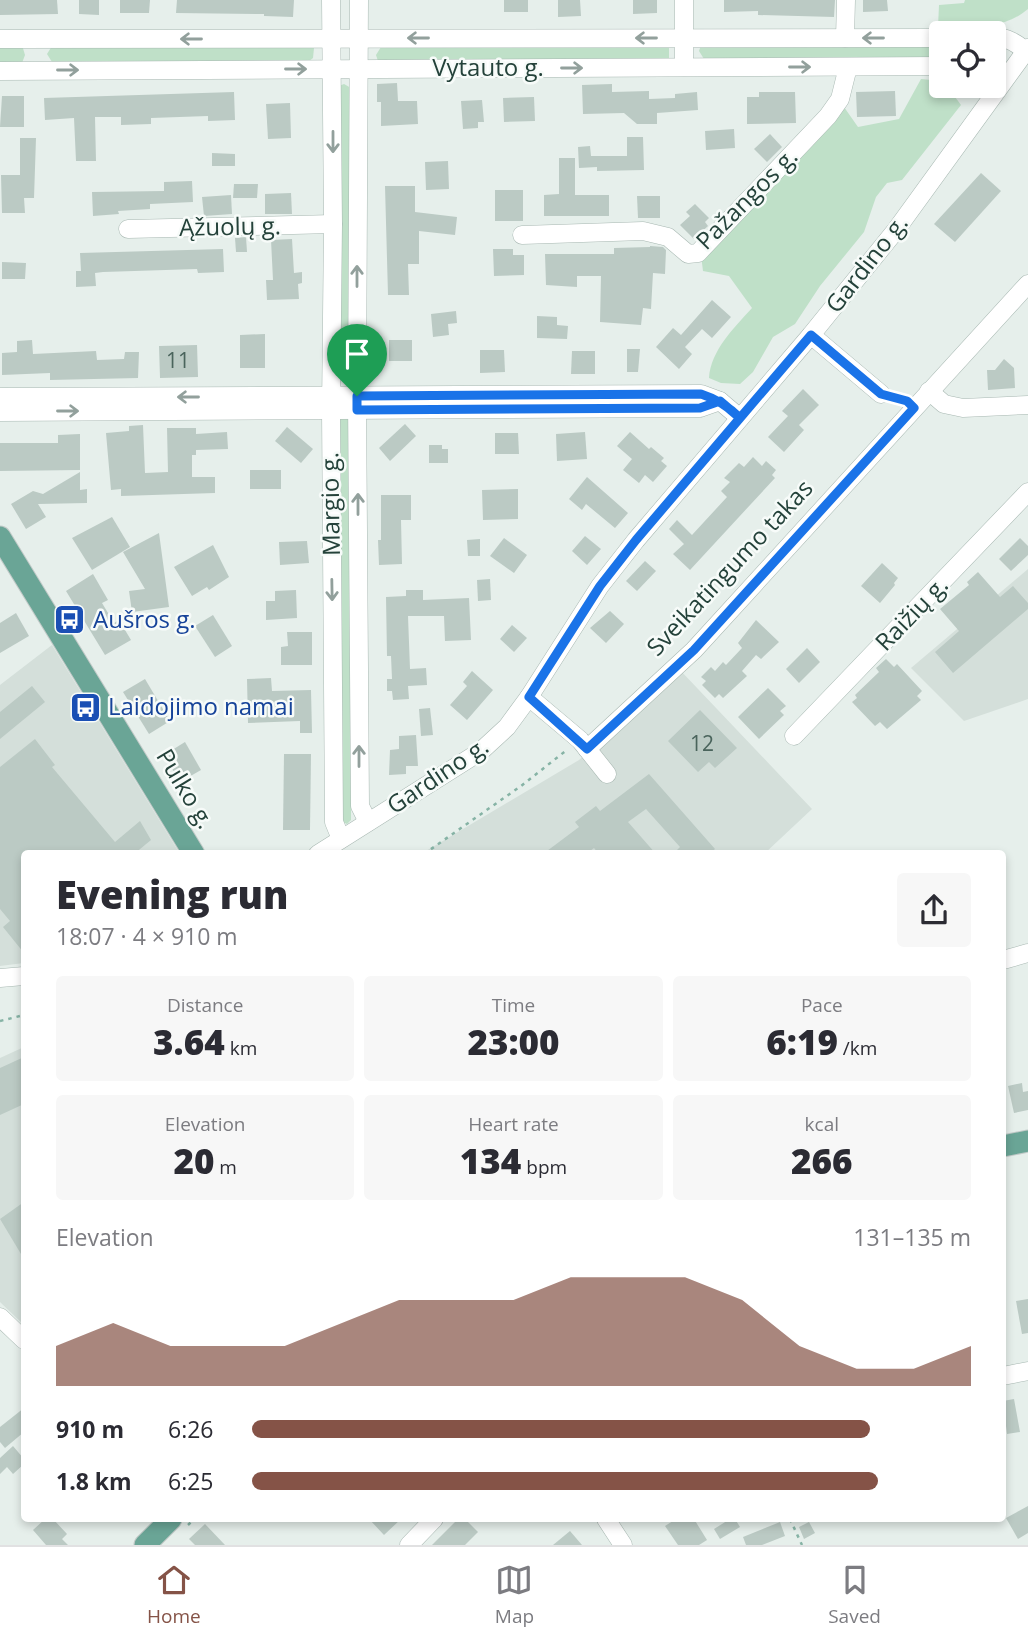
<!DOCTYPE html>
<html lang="en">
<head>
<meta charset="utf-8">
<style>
  body { margin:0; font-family:"Open Sans",sans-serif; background:#f7f7f7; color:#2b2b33; height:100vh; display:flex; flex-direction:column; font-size:26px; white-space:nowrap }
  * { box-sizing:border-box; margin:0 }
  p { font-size:23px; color:#7c7c81 }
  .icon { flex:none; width:38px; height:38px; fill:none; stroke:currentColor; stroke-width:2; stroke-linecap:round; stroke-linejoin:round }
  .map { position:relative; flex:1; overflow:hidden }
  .drawer { position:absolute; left:21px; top:850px; width:985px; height:672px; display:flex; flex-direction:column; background:#fff; border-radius:7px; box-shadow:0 4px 10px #0003 }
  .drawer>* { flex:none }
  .tools { position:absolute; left:929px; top:21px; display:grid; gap:14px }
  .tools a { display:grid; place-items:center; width:77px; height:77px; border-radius:7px; background:#fff; box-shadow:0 4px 10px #0003; font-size:35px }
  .pin { position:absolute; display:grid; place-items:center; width:60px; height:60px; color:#fff; margin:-72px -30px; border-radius:50% 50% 50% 0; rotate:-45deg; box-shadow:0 0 7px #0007 }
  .pin .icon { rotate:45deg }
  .round { display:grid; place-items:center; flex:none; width:74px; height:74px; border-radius:7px; background:#f7f7f7 }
  .headline { display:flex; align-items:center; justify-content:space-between; height:119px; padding:0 35px }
  h1 { font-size:38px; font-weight:800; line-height:52px }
  .metrics { display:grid; grid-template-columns:repeat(3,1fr); gap:10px; height:119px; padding:7px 35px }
  .metrics div { display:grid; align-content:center; border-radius:7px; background:#f7f7f7; text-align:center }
  .metrics b { font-size:35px; font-weight:800 }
  .metrics small { font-size:19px; font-weight:400 }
  .metrics p { font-size:19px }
  .chart { height:196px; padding:14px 35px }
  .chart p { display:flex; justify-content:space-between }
  .chart svg { width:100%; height:126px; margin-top:7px; fill:#855347; opacity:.7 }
  ul { padding:0 35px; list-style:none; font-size:23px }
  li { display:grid; grid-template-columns:112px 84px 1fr; align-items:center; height:52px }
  li i { height:18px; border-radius:9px; background:#855347 }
  .tab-bar { display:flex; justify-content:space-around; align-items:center; height:98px; border-top:2px solid #e1e1e2; background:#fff; font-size:19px; color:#7c7c81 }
  .tab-bar a { display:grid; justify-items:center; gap:4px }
  .tab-bar .active { color:#855347 }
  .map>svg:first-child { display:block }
</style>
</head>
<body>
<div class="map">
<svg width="1028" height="1545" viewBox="0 0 1028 1545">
  <rect width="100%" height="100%" fill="#e6efeb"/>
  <!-- built -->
  <g fill="#d4dfda">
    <polygon points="1028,569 1028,699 964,721 911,668"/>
    <polygon points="52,645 180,854 24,854 24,963 0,966 0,685"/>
    <polygon points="679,669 812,809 764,854 421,854 579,760"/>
    <polygon points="24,1047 24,1325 0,1302 0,1058"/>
  </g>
  <!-- green -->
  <g fill="#bfe0c8">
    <path d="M965 0H1028V9C1002 31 971 27 938 27L939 5 964 3Z"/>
    <polygon points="666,44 669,48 669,58 665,60 378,61 376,55 381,47"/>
    <polygon points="941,44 942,59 704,59 699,51 701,45"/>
    <polygon points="22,45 25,55 22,63 0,63 0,46"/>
    <polygon points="310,45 314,48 313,58 309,61 52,62 47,54 52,46"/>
    <path d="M921 79 941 81 942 86H947L961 105 902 180 887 183 876 197 864 232 820 286 795 324 773 337 753 372 740 384 721 383 709 378C711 350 734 328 752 308L729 276 703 271 701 255 844 107 858 127 899 119Z"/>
    <polygon points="344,84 351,88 352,375 344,379 340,378 339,86"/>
    <polygon points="338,416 348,416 351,422 351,820 347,824 343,822"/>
  </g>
  <!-- building -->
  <g fill="#bbcac4">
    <polygon points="0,0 57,0 58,14 0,15"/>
    <polygon points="79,0 99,0 99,15 79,14"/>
    <polygon points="120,0 150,0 149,13 120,13"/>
    <polygon points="177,0 294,0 293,17 264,16 264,14 176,13"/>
    <rect x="504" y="0" width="24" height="12"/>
    <polygon points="558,0 580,0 581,16 558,17"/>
    <polygon points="633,0 657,0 657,13 633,14"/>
    <polygon points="724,0 835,0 834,17 758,15 758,11 724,12"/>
    <polygon points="863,0 887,0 888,11 863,12"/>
    <polygon points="397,83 398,101 417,101 418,124 381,126 381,102 377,102 377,84"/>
    <polygon points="612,84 612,92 649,91 649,99 675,98 675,94 697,92 698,110 657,113 657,124 637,124 624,113 583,114 582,85"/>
    <polygon points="895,91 896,116 857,117 856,92"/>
    <polygon points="234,92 235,120 208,121 208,116 151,118 151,124 121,125 121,117 95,117 96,161 76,161 74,118 45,120 44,98"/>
    <polygon points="759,92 795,92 796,123 747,124 747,97 759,97"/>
    <polygon points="2,96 24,96 24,127 0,127"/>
    <polygon points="534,97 535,121 504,122 503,98"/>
    <polygon points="482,100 484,122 478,122 478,128 463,129 461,101"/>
    <polygon points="290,103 291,138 268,139 266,104"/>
    <polygon points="734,129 735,148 706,150 705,131"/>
    <polygon points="770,134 782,147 767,162 754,149"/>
    <polygon points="627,137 643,137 644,170 597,171 597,167 579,168 578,147 590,146 591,156 627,156"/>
    <polygon points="20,138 36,138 34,198 24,198 25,213 2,213 1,175 20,175"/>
    <polygon points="212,153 235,154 235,166 212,166"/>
    <polygon points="559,158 575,158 575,195 609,195 609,216 544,216 544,195 559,194"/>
    <polygon points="448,161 449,189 426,190 425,162"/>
    <polygon points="981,173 1001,191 955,242 934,224"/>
    <polygon points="192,181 193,202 150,204 150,209 118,211 119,214 93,216 92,192 164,191 164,182"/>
    <polygon points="234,184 258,184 257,198 233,198"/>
    <polygon points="385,186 415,186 415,212 457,217 455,235 419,231 419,264 408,264 409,295 388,295"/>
    <rect x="495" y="190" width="28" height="31"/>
    <polygon points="291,193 292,214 265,214 265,194"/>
    <polygon points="231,195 232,214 204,216 202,197"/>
    <polygon points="637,196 660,196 660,218 638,218"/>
    <polygon points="695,204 709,218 705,222 708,226 694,239 680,225 690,216 686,212"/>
    <polygon points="246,237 247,252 236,252 235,238"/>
    <polygon points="292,239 294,273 302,272 302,283 298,284 299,299 267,300 266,280 273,280 271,240"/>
    <polygon points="650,246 663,247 666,250 665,274 653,273 651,309 643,308 641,325 600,322 601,276 577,276 577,287 546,285 545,254 614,254 614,248 650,247"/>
    <polygon points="223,249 224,272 198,273 197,269 103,272 95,273 96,286 76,287 76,271 81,271 80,253"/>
    <polygon points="493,249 513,249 513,255 524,255 524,275 494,276"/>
    <polygon points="2,262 26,263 25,279 2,279"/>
    <polygon points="712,300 731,317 712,338 702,329 685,347 692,354 679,369 656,347 673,328 681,335"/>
    <polygon points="456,311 457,323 448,324 449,335 433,337 431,314"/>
    <polygon points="537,316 557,317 557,325 568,326 567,339 537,338"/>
    <polygon points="265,334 265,368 240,368 240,335"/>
    <polygon points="32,340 33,354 96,351 97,360 124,359 125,352 139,352 138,378 50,380 50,373 2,375 2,353 17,352 17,341"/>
    <rect x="389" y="340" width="23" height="21"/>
    <polygon points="197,345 198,377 160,378 159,346"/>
    <polygon points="627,349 640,349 638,372 627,372"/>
    <polygon points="480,350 504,350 505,372 480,373"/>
    <polygon points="572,351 595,351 595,374 571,374"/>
    <polygon points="1004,359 1014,368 1015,388 988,390 987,370 995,370"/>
    <polygon points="803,389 819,405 799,425 804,430 784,452 768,437 788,416 782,411"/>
    <polygon points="405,424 416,436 390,461 379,448"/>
    <polygon points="143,425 145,473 168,472 167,428 196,428 196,434 227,432 228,449 196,450 196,455 192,455 192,477 215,477 215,493 121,496 121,489 111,490 106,433 129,431 129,426"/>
    <polygon points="287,427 313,449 301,463 275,441"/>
    <polygon points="585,432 587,459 557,461 556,434"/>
    <polygon points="630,432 649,449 651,447 664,458 661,461 667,466 653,482 645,475 639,483 623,470 632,459 617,446"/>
    <polygon points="495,433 518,433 519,454 495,454"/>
    <polygon points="80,434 80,470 0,471 0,443 58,443 58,435"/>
    <polygon points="429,445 442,445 442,449 448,449 448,463 429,463"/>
    <polygon points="753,457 762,466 766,461 776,470 772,475 775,478 690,570 673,554 684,544 669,529 677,520 692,535 727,497 721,491 730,482 724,478 739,463 744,467"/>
    <rect x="250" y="470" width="31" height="19"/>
    <polygon points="80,472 80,490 87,489 87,503 38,504 46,517 26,529 11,504 33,491 43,494"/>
    <polygon points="587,477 628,513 615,528 586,504 582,510 569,499"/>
    <polygon points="518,489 518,519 483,520 482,490"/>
    <polygon points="381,495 411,495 411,520 401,520 402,564 379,565 378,540 381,540"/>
    <polygon points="112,517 130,547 92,570 72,538"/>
    <polygon points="159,533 169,607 132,612 129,591 145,589 123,552"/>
    <polygon points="585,536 601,549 587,565 572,551"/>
    <polygon points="504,538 527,555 514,573 490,556"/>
    <polygon points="1020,538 1028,546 1028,555 1011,571 999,559"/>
    <polygon points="480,539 480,556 468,556 467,540"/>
    <polygon points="307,541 309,563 280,565 279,542"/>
    <polygon points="213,545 229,577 209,590 207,587 192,596 174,567"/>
    <polygon points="645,561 656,571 637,591 626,581"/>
    <polygon points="882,563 898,578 894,583 895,585 880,603 861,586"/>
    <polygon points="978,572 1000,597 1013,586 1028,603 1028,609 953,673 935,652 959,631 940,609 969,585 967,582"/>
    <polygon points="93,574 108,600 102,603 114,623 119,620 131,640 105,655 66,591"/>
    <polygon points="490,579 491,600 478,601 477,580"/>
    <polygon points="296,590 297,618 266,620 266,601 275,601 275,591"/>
    <polygon points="406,590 423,590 423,600 469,598 471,640 445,641 444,616 408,616 410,669 426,668 427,685 408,686 409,699 393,700 392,691 387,691 387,679 392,679 391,656 387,656 386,597 406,596"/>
    <polygon points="610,611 624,624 606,643 590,628"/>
    <polygon points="16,613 29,636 0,653 0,623"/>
    <polygon points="213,615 232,646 215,657 195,626"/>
    <polygon points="756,620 779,642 761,659 756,655 742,671 747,676 723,698 719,694 715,698 702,685 706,681 701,677 711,667 715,671 723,662 726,665 742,648 738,643"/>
    <polygon points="512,625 527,638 514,652 500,639"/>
    <polygon points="287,632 312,632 312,665 281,665 281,647 288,646"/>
    <polygon points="807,648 820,662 799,683 786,669"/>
    <polygon points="886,659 894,667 897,664 922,691 917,696 921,700 887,729 880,722 875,726 852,702 857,698 855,695 879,672 876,668"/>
    <polygon points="472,671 493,690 467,720 450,705 467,686 463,682"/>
    <polygon points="271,678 272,691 311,690 312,733 300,733 300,721 248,723 247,679"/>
    <polygon points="145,679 170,721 149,734 123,692"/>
    <polygon points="32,686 45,702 0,739 0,712"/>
    <polygon points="768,688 786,706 780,711 784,715 759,739 738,717"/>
    <polygon points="430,708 433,735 421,736 419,709"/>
    <polygon points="700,710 737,748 715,768 709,762 698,772 668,741"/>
    <polygon points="416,735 418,766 406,766 406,774 389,775 390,750 399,749 399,736"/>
    <polygon points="35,739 55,765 52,767 115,842 140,821 151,840 134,854 24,854 24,953 3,927 10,921 0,909 0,767"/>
    <polygon points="185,742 201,770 180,782 164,755"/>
    <polygon points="284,754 311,754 310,830 283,830"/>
    <polygon points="649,774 715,849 709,854 673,854 680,847 646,809 628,822 656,854 599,854 594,848 586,854 543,854 579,827 575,822 596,806 600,811"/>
    <polygon points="24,1057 24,1104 0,1115 0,1068"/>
    <polygon points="1022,1083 1023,1092 1028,1091 1028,1110 1014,1113 1008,1086"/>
    <polygon points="24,1202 24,1259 0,1219"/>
    <polygon points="1028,1299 1028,1333 1022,1334 1016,1301"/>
    <polygon points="1014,1399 1020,1432 1007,1434 1006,1426 1003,1427 1003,1401"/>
    <polygon points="24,1408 24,1432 5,1448 0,1442 0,1427"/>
    <polygon points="13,1446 24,1459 24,1464 13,1474 7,1467 0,1474 0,1458"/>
    <polygon points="1028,1506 1028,1533 1018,1539 1006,1518"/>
    <polygon points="45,1519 53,1519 67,1534 62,1539 68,1545 46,1545 33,1530"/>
    <polygon points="369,1519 401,1519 384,1535"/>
    <polygon points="458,1519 465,1519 478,1532 465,1545 432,1545"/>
    <polygon points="676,1519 694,1519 707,1540 699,1545 678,1545 665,1526"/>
    <polygon points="730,1519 735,1519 740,1527 720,1539 714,1529"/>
    <polygon points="780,1522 785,1536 762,1545 746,1545 743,1537"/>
    <polygon points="809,1522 815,1533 804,1539 799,1527"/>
    <polygon points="205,1524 225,1545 195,1545 189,1539"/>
    <polygon points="570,1531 582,1545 553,1545"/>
  </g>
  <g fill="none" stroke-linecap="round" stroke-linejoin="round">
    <defs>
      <g id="minor">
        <polyline points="331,0 333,224 331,410 334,822 341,839"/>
        <polyline points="359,0 357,396 360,806 368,822"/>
        <polyline points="684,0 684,67"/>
        <path d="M994 37C1007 37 1016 43 1026 51"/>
        <polyline points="845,38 846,0"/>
        <polyline points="0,39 942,38"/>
        <polyline points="0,71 942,66"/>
        <polyline points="128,229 333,224"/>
        <polyline points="522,235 643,231 668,237 688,254 698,253 828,116 840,99 848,67"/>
        <polyline points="811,335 881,394"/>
        <polyline points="929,391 944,404 963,408 1028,405"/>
        <polyline points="0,397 701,394 720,401 740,418"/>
        <polyline points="0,412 700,408 720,401"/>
        <polyline points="529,697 580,740 607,774"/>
        <polyline points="794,736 1028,492"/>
        <polyline points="587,749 694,650 1028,284"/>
        <polyline points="318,854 481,751 507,727 529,697 600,586 636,540 811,335 896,230 1028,48"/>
        <polyline points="1003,960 1028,953"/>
        <polyline points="0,978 24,976"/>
        <polyline points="0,1317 24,1340"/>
        <polyline points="1003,1376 1028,1371"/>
        <polyline points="606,1519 623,1545"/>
        <polyline points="409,1545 434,1519"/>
      </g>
      <g id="major">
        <polyline points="0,537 194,854"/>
        <polyline points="1003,1146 1028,1141"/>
        <polyline points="145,1545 171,1519"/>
      </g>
    </defs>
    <!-- minor casing -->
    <use href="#minor" stroke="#a8b8b2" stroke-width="19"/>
    <!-- major casing -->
    <use href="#major" stroke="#c2cac8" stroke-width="23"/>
    <!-- path -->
    <g stroke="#86b3a5" stroke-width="2.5" stroke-dasharray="3.5 5" stroke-linecap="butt">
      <polyline points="424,854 521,786 568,749"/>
      <polyline points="0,1021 24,1015"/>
      <polyline points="790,1519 802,1545"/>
      <polyline points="188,1525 194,1519"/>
    </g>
    <!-- minor -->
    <use href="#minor" stroke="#fff" stroke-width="18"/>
    <!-- major -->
    <use href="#major" stroke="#6aa596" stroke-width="21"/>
  </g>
  <!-- one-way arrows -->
  <defs><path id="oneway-shaft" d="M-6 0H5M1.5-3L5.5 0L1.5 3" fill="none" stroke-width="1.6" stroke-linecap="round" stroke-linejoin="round" transform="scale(1.75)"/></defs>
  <g stroke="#92a09c">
    <use href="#oneway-shaft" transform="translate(418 38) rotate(180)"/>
    <use href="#oneway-shaft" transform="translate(646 38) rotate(180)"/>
    <use href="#oneway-shaft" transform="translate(873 38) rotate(180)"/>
    <use href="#oneway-shaft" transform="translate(191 39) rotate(180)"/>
    <use href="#oneway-shaft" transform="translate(800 67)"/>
    <use href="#oneway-shaft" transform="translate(572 68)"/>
    <use href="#oneway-shaft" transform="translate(296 69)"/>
    <use href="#oneway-shaft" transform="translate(68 70)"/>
    <use href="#oneway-shaft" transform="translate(333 142) rotate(90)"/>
    <use href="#oneway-shaft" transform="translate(357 276) rotate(-90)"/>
    <use href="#oneway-shaft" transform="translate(188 397) rotate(180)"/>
    <use href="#oneway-shaft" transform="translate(68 411)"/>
    <use href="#oneway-shaft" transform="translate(358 504) rotate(-90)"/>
    <use href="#oneway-shaft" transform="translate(332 590) rotate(89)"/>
    <use href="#oneway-shaft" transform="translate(359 756) rotate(-90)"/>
  </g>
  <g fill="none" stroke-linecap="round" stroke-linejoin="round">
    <defs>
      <path id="route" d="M357 396V410L700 408 720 401 740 418 811 335 881 394 907 401 914 408 694 650 587 749 529 697 600 586 636 540 740 418C728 406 717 399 701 394L357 396"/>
    </defs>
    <!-- route casing -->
    <use href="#route" stroke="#fff" stroke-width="14"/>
    <!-- route -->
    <use href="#route" stroke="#1a73e8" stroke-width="9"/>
  </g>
  <!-- icons -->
  <defs>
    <symbol id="bus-square" viewBox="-11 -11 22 22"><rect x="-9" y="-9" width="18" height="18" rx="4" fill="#1a4fb4" stroke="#f7fbf9"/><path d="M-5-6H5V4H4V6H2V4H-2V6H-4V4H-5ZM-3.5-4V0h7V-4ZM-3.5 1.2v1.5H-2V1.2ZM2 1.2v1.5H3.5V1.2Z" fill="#fff"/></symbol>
  </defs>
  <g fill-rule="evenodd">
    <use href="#bus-square" x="52" y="602" width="35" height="35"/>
    <use href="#bus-square" x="68" y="690" width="35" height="35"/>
  </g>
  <g text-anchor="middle" stroke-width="5" stroke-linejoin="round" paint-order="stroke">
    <!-- number labels -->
    <g font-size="21" fill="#4a645c">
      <text x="178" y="368">11</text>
      <text x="702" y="751">12</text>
    </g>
    <!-- street labels -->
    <g font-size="24" fill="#24423a" stroke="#f7fbf9">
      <text x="488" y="76">Vytauto g.</text>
      <text transform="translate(747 199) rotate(-45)" y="8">Pažangos g.</text>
      <text transform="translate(230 227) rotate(-1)" y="8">Ąžuolų g.</text>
      <text transform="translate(867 264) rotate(-52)" y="8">Gardino g.</text>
      <text transform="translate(331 504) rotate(-91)" y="8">Margio g.</text>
      <text transform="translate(730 568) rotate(-47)" y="8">Sveikatingumo takas</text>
      <text transform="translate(912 614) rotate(-46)" y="8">Raižių g.</text>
      <text transform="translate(438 776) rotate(-34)" y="8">Gardino g.</text>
      <text transform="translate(185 789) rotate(59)" y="8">Pulko g.</text>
    </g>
    <!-- transit labels -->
    <g font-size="24" fill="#164399" stroke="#f7fbf9" text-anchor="start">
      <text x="93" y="628">Aušros g.</text>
      <text x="108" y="715">Laidojimo namai</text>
    </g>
  </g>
</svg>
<div class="tools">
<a><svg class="icon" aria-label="locate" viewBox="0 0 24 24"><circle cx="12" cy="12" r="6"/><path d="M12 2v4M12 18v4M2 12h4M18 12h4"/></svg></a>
</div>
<div class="pin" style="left:357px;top:396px;background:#1e9e55"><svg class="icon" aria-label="arrive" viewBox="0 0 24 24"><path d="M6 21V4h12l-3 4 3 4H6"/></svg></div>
<section class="drawer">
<div class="headline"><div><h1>Evening run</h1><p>18:07 · 4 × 910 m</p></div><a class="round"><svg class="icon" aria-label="share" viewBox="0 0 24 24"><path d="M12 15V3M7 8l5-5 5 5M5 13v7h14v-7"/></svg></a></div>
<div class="metrics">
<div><p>Distance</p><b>3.64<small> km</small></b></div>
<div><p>Time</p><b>23:00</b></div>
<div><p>Pace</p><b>6:19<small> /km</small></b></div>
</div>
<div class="metrics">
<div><p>Elevation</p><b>20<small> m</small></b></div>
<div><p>Heart rate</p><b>134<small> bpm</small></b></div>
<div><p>kcal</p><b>266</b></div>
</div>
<div class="chart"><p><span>Elevation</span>131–135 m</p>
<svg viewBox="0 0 160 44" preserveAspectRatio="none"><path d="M0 44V30L10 22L20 30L30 30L40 30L50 22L60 14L70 14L80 14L90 6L100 6L110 6L120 14L130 30L140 38L150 38L160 30V44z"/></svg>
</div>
<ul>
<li><b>910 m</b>6:26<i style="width:86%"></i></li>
<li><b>1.8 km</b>6:25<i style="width:87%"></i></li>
</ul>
</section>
</div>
<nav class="tab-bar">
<a class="active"><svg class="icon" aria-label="home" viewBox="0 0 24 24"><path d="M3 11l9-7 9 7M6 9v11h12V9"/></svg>Home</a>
<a><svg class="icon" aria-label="map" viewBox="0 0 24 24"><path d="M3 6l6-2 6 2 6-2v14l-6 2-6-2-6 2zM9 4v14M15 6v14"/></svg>Map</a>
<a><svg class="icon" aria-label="saved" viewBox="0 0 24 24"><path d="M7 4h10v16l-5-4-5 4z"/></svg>Saved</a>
</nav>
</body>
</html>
